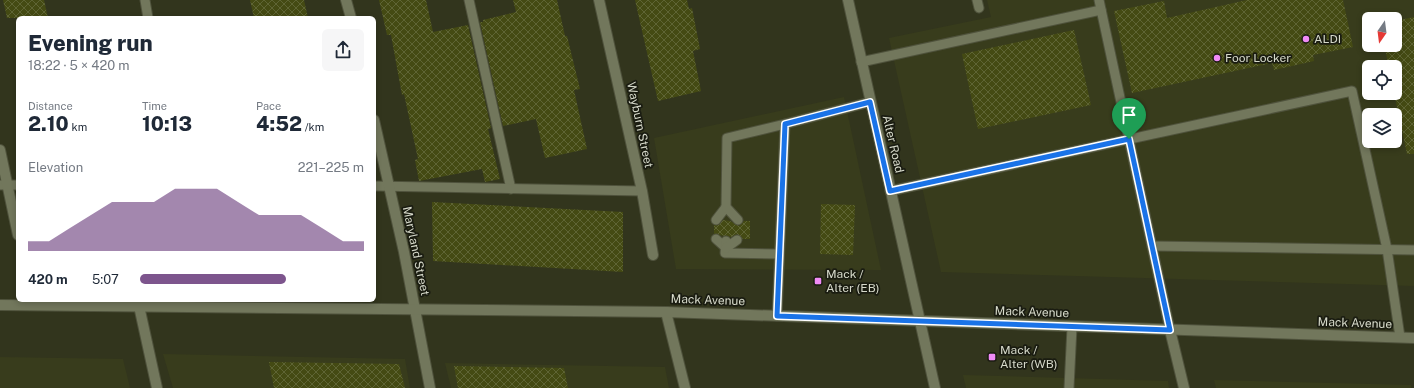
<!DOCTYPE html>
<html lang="en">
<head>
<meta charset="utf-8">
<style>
  body { margin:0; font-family:"Public Sans",sans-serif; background:#f6f6f7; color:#1f2937; height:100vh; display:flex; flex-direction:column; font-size:15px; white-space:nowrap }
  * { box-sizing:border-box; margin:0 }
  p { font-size:13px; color:#747a83 }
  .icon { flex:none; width:22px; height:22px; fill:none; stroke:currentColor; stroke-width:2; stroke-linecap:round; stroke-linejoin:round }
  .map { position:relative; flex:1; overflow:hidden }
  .panel { position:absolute; left:16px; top:16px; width:360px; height:286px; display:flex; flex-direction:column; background:#fff; border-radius:6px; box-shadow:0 2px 6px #0003 }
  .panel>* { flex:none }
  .needle { width:26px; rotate:194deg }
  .tools { position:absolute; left:1362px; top:12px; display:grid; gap:8px }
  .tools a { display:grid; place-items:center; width:40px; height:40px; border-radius:6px; background:#fff; box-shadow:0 2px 6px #0003; font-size:20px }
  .pin { position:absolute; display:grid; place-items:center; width:34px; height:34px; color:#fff; margin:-41px -17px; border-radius:50% 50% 50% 0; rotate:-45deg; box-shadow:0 0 4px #0007 }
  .pin .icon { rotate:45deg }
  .round { display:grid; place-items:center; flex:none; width:42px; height:42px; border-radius:6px; background:#f6f6f7 }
  .head { display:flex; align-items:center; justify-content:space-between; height:68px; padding:0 12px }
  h1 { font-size:22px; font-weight:800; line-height:30px }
  .metrics { display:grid; grid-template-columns:repeat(3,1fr); gap:6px; height:68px; padding:4px 12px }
  .metrics div { display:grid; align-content:center }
  .metrics b { font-size:20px; font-weight:800 }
  .metrics small { font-size:11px; font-weight:400 }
  .metrics p { font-size:11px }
  .chart { height:112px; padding:8px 12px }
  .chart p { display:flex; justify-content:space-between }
  .chart svg { width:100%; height:72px; margin-top:4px; fill:#7d558d; opacity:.7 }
  ul { padding:0 12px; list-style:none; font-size:13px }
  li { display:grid; grid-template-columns:64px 48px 1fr; align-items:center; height:30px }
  li i { height:10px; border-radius:5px; background:#7d558d }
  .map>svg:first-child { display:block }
</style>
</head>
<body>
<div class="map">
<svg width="1414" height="388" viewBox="0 0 1414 388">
  <defs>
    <pattern id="building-cross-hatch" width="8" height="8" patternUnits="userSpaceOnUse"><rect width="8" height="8" fill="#444a13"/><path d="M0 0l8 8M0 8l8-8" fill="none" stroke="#5e6434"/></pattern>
  </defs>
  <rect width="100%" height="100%" fill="#32351d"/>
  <!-- built -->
  <g fill="#383c1c" fill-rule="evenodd">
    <path d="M987 0H1414V286L941 272 889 38 991 17ZM1369 19H1395V45H1369ZM1369 67H1395V93H1369ZM1369 115H1395V141H1369Z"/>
    <polygon points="844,97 881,270 676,269 654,138"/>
    <polygon points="163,354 405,359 410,388 173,388"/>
    <polygon points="0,357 123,359 130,388 0,388"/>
    <polygon points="445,363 665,367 669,388 451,388"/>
    <polygon points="963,375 1168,381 1169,388 966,388"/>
    <polygon points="1214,380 1411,385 1411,388 1216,388"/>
  </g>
  <!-- building -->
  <g fill="url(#building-cross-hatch)">
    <polygon points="3,0 44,0 48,18 7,18"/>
    <polygon points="250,0 304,0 308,18 254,18"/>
    <polygon points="379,0 426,0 433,32 468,25 491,128 488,129 500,179 485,182 482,169 419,181 415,160 418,159 404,94 402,95 391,35 387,35"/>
    <polygon points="513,0 557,0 565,36 567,36 580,89 574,90 587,149 545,158 536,119 503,126 480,22 483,22 483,20 516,12"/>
    <polygon points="635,0 687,0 689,9 692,8 700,49 693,51 701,91 658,101"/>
    <polygon points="1247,0 1343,0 1353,47 1313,55 1314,61 1274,70 1272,63 1132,93 1114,11 1164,1 1167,18"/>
    <polygon points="1414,17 1414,154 1407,154 1394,93 1395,67 1389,67 1384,45 1395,45 1395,21"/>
    <polygon points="1074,30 1091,105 978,129 962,54"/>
    <polygon points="432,202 623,212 623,272 433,261"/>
    <polygon points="821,204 855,205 853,255 820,254"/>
    <polygon points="723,220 730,221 739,226 744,221 750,221 750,239 743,239 737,234 731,237 714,234 714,225 719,225"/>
    <polygon points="269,362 399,364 405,388 274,388"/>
    <polygon points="454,366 564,368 568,388 458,388"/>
  </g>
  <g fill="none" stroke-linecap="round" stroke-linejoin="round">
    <defs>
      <g id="lane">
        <polyline points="145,0 148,18"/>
        <polyline points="469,0 511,189"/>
        <polyline points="977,0 979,8"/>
        <polyline points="1099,0 1170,330"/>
        <polyline points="861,62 1101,10"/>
        <polyline points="0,185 18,185"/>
        <polyline points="374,186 642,191"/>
        <polyline points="890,191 1352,91 1387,249 1400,337"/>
        <polyline points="716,220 726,207"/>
        <polyline points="738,220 726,207 727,138 785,124"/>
        <polyline points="716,239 726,248"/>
        <polyline points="726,241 725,253 779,254"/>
        <polyline points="1152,246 1414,250"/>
        <polyline points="726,248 737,240"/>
        <polyline points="777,316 785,124 870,102"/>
        <polyline points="1069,388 1072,327"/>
      </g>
      <g id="street">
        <polyline points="346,0 351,18"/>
        <polyline points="599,0 642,191 653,255"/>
        <polyline points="374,120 404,252 430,388"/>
        <polyline points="0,150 18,235"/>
        <polyline points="139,306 157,388"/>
        <polyline points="666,312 685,388"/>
        <polyline points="1170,330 1184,388"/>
      </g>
      <g id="secondary">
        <polyline points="848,0 935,388"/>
        <polyline points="0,305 666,312 1414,338"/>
      </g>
    </defs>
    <!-- lane casing -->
    <use href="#lane" stroke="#4f523c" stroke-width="11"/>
    <!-- street casing -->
    <use href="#street" stroke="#4f523c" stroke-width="12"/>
    <!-- secondary casing -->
    <use href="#secondary" stroke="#4f523c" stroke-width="12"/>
    <!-- lane -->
    <use href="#lane" stroke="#72775c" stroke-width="9"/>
    <!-- street -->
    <use href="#street" stroke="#72775c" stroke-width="10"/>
    <!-- secondary -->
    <use href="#secondary" stroke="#72775c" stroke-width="10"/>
  </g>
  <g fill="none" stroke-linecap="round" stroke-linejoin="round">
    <defs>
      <polygon id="route" points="870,102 890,191 1129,139 1170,330 777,316 785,124"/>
    </defs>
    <!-- route casing -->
    <use href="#route" stroke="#fff" stroke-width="8"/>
    <!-- route -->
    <use href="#route" stroke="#1a73e8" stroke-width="5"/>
  </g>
  <!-- markers -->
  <g fill="#f08bf6" stroke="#1a1c11" stroke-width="1.5">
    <circle cx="1306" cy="39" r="4"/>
    <circle cx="1217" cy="58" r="4"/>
    <rect x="814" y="277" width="8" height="8" rx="2"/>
    <rect x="988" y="353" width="8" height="8" rx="2"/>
  </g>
  <g text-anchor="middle" stroke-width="3.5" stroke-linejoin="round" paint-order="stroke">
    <!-- poi labels -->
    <g font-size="12" fill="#d6d9ca" stroke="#1a1c11" text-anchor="start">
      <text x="1314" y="43">ALDI</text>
      <text x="1225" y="62">Foor Locker</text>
      <text x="826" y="278">Mack /<tspan x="826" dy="14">Alter (EB)</tspan></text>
      <text x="1000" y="354">Mack /<tspan x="1000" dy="14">Alter (WB)</tspan></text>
    </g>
    <!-- street labels -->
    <g font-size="12" fill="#d6d9ca" stroke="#1a1c11">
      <text transform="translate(640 125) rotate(78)" y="4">Wayburn Street</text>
      <text transform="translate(893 144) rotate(77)" y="4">Alter Road</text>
      <text transform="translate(416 251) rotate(78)" y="4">Maryland Street</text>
      <text transform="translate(708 300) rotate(2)" y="4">Mack Avenue</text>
      <text transform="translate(1032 312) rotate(2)" y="4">Mack Avenue</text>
      <text transform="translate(1355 323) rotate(2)" y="4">Mack Avenue</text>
    </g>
  </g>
</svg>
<div class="tools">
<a><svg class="needle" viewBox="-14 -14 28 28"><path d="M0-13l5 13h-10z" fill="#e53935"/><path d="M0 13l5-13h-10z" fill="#747a83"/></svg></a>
<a><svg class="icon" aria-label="locate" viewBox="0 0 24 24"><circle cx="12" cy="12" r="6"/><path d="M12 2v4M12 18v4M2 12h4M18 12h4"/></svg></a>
<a><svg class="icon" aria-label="layers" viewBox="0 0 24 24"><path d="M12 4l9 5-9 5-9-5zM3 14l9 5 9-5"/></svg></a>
</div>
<div class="pin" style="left:1129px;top:139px;background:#1e9e55"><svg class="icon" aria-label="arrive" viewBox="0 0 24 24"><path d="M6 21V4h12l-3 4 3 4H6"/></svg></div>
<section class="panel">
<div class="head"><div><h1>Evening run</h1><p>18:22 · 5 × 420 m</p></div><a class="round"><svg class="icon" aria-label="share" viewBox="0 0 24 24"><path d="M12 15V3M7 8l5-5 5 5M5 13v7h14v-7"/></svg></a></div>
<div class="metrics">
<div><p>Distance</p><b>2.10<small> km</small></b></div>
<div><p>Time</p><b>10:13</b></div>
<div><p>Pace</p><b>4:52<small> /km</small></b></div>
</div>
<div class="chart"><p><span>Elevation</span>221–225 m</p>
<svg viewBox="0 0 160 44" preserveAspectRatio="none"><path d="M0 44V38L10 38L20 30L30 22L40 14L50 14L60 14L70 6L80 6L90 6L100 14L110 22L120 22L130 22L140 30L150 38L160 38V44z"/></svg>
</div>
<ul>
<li><b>420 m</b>5:07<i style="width:65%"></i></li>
</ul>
</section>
</div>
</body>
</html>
